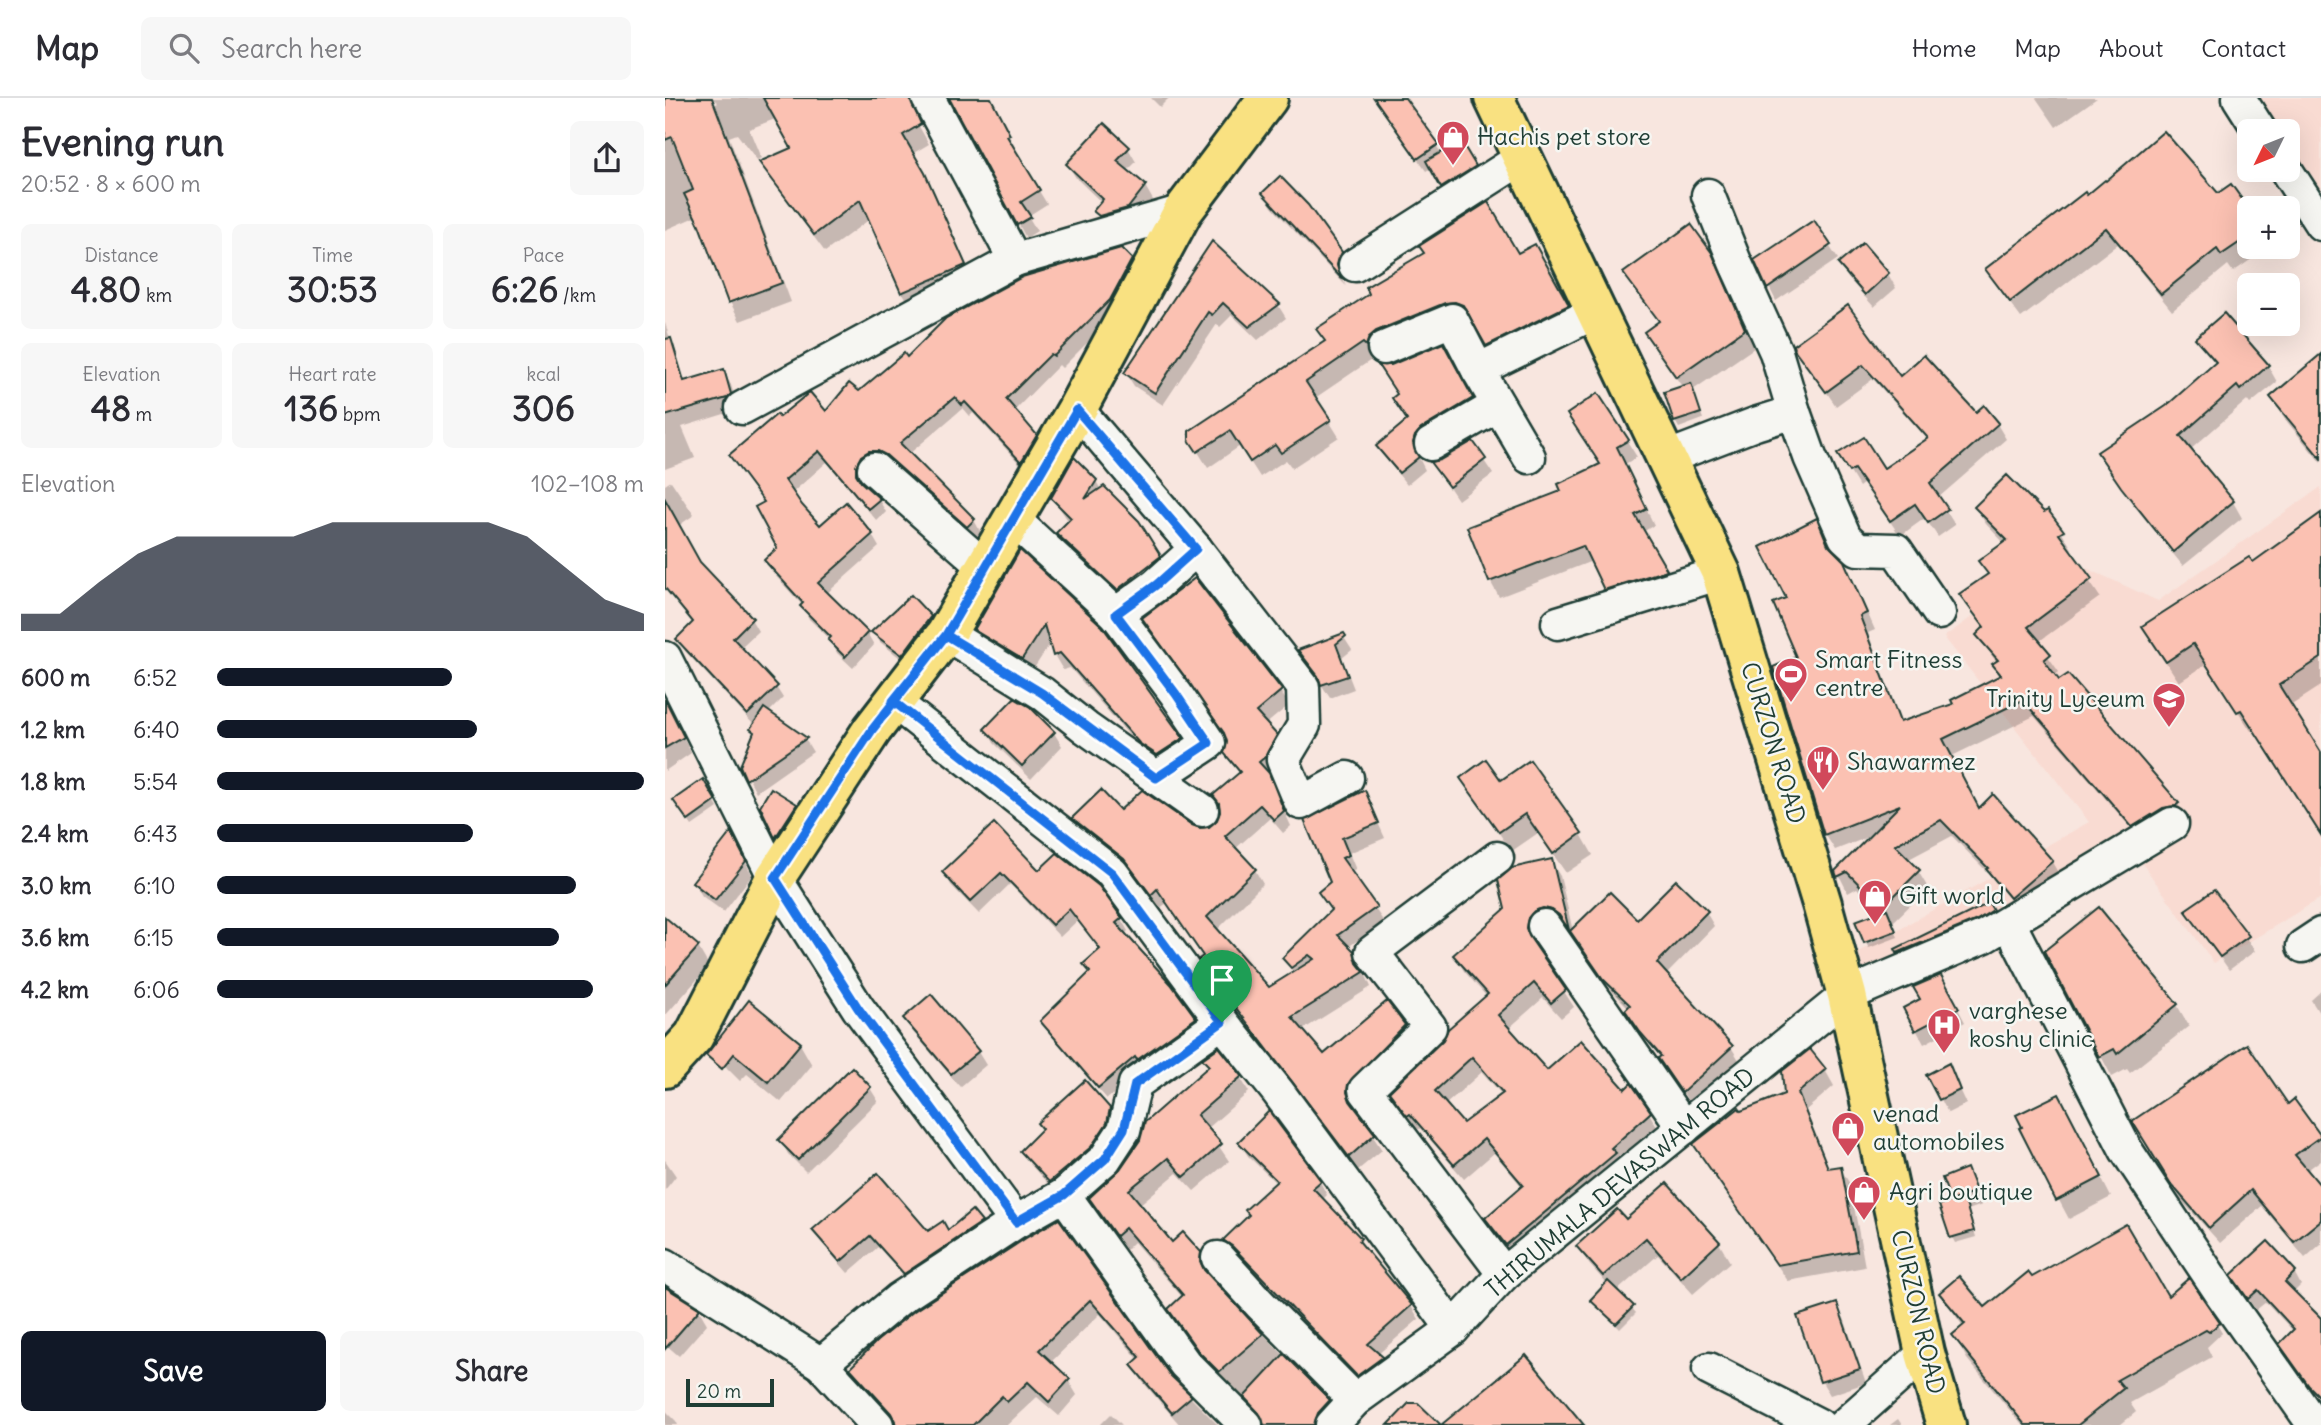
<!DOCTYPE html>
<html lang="en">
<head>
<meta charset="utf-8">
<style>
  body { margin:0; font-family:Delius,sans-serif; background:#f7f7f7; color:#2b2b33; height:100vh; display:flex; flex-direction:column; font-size:26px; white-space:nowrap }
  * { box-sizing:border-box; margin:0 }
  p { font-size:23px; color:#7c7c81 }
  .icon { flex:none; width:38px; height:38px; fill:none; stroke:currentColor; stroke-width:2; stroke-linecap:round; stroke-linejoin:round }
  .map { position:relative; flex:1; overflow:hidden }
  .side { display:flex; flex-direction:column; background:#fff; width:665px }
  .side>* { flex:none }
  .needle { width:46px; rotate:227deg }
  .controls { position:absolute; left:1572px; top:21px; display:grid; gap:14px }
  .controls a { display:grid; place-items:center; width:63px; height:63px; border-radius:10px; background:#fff; box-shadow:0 7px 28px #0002; font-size:35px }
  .scale { position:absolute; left:21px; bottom:18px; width:88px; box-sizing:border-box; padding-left:7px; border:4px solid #1f3d34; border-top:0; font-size:19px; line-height:24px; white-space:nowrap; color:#1f3d34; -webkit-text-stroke:5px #f6f6f2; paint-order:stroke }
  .pin { position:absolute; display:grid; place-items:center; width:60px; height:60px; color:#fff; margin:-72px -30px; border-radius:50% 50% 50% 0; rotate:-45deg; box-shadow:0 0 7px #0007 }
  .pin .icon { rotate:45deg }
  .round { display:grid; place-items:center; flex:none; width:74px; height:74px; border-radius:10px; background:#f7f7f7 }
  .head { display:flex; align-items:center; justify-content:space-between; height:119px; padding:0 21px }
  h1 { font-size:38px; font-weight:700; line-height:52px }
  .metrics { display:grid; grid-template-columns:repeat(3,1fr); gap:10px; height:119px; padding:7px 21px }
  .metrics div { display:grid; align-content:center; border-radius:10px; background:#f7f7f7; text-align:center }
  .metrics b { font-size:35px; font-weight:700 }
  .metrics small { font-size:19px; font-weight:400 }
  .metrics p { font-size:19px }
  .chart { height:196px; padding:14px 21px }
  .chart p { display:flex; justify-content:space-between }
  .chart svg { width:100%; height:126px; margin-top:7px; fill:#111827; opacity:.7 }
  .action { display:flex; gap:14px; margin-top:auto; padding:14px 21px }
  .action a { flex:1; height:80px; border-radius:10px; background:#111827; color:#fff; font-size:28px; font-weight:700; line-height:80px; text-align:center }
  .action a+a { background:#f7f7f7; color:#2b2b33 }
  ul { padding:0 21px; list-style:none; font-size:23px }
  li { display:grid; grid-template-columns:112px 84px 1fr; align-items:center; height:52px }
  li i { height:18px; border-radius:9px; background:#111827 }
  header { display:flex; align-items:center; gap:42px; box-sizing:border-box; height:98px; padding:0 35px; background:#fff; border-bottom:2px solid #e1e1e2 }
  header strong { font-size:33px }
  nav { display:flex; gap:38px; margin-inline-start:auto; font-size:24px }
  .search { width:490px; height:63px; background:#f7f7f7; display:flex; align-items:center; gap:18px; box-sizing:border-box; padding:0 24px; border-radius:10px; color:#7c7c81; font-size:26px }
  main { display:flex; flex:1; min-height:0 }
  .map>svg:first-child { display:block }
</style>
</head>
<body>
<header>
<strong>Map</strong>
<div class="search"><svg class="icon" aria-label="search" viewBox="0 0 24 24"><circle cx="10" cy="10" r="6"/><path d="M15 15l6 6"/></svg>Search here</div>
<nav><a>Home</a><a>Map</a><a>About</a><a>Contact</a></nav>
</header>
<main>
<section class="side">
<div class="head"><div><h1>Evening run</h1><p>20:52 · 8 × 600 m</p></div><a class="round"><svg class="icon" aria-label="share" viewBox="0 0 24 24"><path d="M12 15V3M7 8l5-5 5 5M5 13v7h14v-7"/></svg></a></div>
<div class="metrics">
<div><p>Distance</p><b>4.80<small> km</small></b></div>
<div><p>Time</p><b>30:53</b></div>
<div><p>Pace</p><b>6:26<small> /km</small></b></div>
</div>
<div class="metrics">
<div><p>Elevation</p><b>48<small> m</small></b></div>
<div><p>Heart rate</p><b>136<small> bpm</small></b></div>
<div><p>kcal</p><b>306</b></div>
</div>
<div class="chart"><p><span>Elevation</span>102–108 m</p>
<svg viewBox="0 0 160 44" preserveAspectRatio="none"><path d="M0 44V38L10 38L20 27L30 17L40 11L50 11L60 11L70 11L80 6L90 6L100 6L110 6L120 6L130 11L140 22L150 33L160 38V44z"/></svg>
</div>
<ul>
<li><b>600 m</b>6:52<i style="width:55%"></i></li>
<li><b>1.2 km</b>6:40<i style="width:61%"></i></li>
<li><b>1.8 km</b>5:54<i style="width:100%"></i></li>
<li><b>2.4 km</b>6:43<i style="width:60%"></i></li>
<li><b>3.0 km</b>6:10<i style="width:84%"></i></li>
<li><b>3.6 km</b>6:15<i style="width:80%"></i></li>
<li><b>4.2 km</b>6:06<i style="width:88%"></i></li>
</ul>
<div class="action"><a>Save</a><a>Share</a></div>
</section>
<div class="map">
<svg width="1656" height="1327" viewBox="0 0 1656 1327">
  <rect width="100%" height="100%" fill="#f8e6df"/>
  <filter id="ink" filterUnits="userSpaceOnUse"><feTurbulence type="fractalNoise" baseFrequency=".0143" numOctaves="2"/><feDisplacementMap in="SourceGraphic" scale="14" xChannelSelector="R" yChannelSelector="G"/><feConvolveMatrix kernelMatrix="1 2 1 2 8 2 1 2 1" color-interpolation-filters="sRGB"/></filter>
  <g filter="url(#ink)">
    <!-- built -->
    <g fill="#f9dbd2">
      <polygon points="1591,0 1656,0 1656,103 1622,50 1622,33 1612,33"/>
      <polygon points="1656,389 1656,800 1549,865 1476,764 1192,914 1170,867 1424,724 1279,539 1393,457 1493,503"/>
    </g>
    <!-- shadow -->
    <g fill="#0003" fill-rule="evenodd">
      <polygon points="0,0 45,0 48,8 53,5 47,0 238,0 264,46 247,56 270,95 310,186 248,213 238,195 205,121 160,154 107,82 97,65 129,51 110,21 84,31 96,60 92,62 72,36 64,39 126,204 75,223 65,204 32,118 0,132"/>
      <polygon points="286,0 324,0 351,51 349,52 382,106 363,118 372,133 361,140"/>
      <polygon points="486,0 504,0 495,9"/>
      <polygon points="723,0 738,0 777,56 796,45 817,82 785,102 766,70 761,73 724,21"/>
      <polygon points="1371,0 1432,0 1391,29"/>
      <polygon points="463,50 471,64 462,73 480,88 488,102 470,123 438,127 430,113 437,105 411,80 403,67"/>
      <polygon points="599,96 676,155 684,169 678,182 681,188 607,109"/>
      <polygon points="1553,97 1584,114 1584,149 1604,149 1568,174 1563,167 1507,213 1453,146 1356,220 1333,189 1322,172 1422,100"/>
      <polygon points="1148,124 1173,161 1111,203 1091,163"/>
      <polygon points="547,145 613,207 621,220 593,242 567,217 555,229 552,226 498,307 469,288 461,275"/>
      <polygon points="1198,147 1223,176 1231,190 1209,209 1183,180 1175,167"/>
      <polygon points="1045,156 1056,175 1089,250 1028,292 1038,321 1014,330 1010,323 1018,290 992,252 995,225 960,176"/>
      <polygon points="853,157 879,164 911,224 832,263 808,223 799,220 709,260 650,300 674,339 627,370 621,362 595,379 575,348 543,370 522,336 661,245"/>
      <polygon points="466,162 473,175 452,215 397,270 394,267 349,313 370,338 378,350 363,375 308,315 305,318 298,310 244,356 309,422 316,435 310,440 202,371 197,382 198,388 214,402 221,414 212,423 162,364 127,395 155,430 207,437 214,449 161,496 202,535 209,547 188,570 172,555 166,542 144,521 138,508 108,475 101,462 114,450 100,406 66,358 114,321 161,316 242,261"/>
      <polygon points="1183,209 1235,280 1332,326 1341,341 1273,400 1290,427 1273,439 1260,420 1235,438 1199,385 1194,389 1174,356 1218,373 1263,342 1208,281 1171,308 1131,250"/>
      <polygon points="0,225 19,285 58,273 66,287 73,310 69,313 17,329 30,360 0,371"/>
      <polygon points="1532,240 1603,268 1612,284 1585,306 1582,302 1525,352 1568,404 1577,420 1518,468 1467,405 1444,370 1502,310 1551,267"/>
      <polygon points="778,248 814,314 756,351 754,360 760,372 742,387 721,361 713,349 744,323 726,269"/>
      <polygon points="1656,258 1656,365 1619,320 1607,300"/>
      <polygon points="913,333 962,343 972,359 960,366 989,427 978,434 1009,489 950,507 927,463 834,499 825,483 898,394 936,367"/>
      <polygon points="807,345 828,376 793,402 768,365 776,364"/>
      <polygon points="6,383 29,417 13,428 34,466 86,521 93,533 75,550 111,589 118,600 103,615 140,641 148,654 91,694 77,668 90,636 87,631 89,627 20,553 13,541 29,526 0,491 0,387"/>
      <polygon points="431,383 436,392 494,459 505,477 464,510 403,454 393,436 404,424 388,400"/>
      <polygon points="1311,410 1397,434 1407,451 1404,453 1435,499 1373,544 1394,574 1389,578 1393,584 1403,578 1513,706 1522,723 1478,744 1369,618 1285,659 1314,712 1387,764 1396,780 1356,815 1327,779 1287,738 1242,762 1253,773 1263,790 1227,825 1233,839 1204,850 1200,844 1217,815 1192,790 1183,795 1172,773 1206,738 1170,752 1160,736 1123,501 1151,422 1167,453 1178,464 1188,482 1210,532 1203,535 1237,626 1291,607 1336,579 1330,567 1332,565 1313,537 1320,531 1297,497 1324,477 1316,464 1340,446 1321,426"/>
      <polygon points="1656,417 1656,588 1586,633 1542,566 1514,584 1491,549 1587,466"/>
      <polygon points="355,455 436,530 526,656 501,672 484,660 405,570 398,572 389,557 386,544 366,575 320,547 311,532"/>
      <polygon points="265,519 271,530 244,567 215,544 208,534"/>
      <polygon points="479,520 615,593 624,607 600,627 619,652 608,673 603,678 626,728 618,735 605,720 570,751 590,772 598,786 552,832 603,892 629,876 620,860 667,814 655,794 667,785 641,723 699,694 720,740 684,755 691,772 685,774 719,824 683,849 697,869 706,889 636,933 658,958 721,905 747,943 690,1001 689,1010 717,1052 693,1072 544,876 536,862 539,859 502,805 495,810 469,775 417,735 409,720 455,714 534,732 545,731 553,724 575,676 561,654 563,639"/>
      <polygon points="678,538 687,552 677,560 689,591 665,600 635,553"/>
      <polygon points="0,609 11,624 26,655 0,673"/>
      <polygon points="321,631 389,635 397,648 366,681 329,645"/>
      <polygon points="864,664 916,736 928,757 901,775 873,735 847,753 809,701 797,680 836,684"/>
      <polygon points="38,684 53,710 27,728 14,708"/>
      <polygon points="131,707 139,721 119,751 97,708"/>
      <polygon points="73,750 87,777 59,814 37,798 29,784"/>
      <path d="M886 763 895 778 908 833 1041 814 1049 828 1001 877 1066 949 1074 962 1026 1007 996 960 970 926 964 910 948 894 905 833 898 827 888 825 871 836 869 847 909 909 896 920 878 900 843 931 882 975 960 993 984 1015 993 1031 851 1162 822 1121 858 1090 829 1055 799 1081 755 1030 752 1032 727 994 822 899 799 873 790 858 842 812ZM817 974 838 998 797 1028 780 1007Z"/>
      <polygon points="279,774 374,775 456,821 463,833 459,837 530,921 537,934 479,971 442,1001 385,936 377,923 426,876 421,867 436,853 413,822 395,839 345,786 314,816 286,787"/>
      <polygon points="1549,794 1590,853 1564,872 1523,813"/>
      <polygon points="1323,807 1334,826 1242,868 1233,852"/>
      <polygon points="1434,811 1512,907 1524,928 1465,975 1462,971 1447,979 1381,853"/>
      <polygon points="0,821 33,849 44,868 0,918"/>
      <polygon points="1283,892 1300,924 1259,946 1240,911"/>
      <polygon points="1656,893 1656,918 1646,902"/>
      <polygon points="85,904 135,946 147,967 116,1004 82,976 75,983 62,970 50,949"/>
      <polygon points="240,920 313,954 321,967 295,989 248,934"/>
      <polygon points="1144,954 1160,972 1169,988 1141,1012 1165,1072 1175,1070 1185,1086 1200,1169 1123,1183 1040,1062 1121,997"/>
      <polygon points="540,961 575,979 584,994 542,1031 564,1063 529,1093 512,1075 474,1107 507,1146 534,1155 543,1171 543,1178 663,1304 672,1319 664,1327 600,1327 545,1269 514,1226 518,1200 469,1144 461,1152 426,1100 457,1072 545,970"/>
      <polygon points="1283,968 1301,1006 1283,1015 1264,978"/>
      <polygon points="205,990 213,1003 141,1074 123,1056 116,1043"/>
      <polygon points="1629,1004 1656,1042 1656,1062 1641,1073 1656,1091 1656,1146 1640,1160 1597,1108 1555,1145 1517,1103 1479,1041 1622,1009"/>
      <polygon points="444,1011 452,1025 393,1097 365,1066 357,1053"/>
      <polygon points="604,1016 655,1084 662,1097 657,1102 695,1141 702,1155 746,1208 754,1221 712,1257 724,1273 701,1290 576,1161 567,1156 560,1143 585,1119 612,1086 583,1058 575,1045"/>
      <polygon points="1404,1017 1446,1099 1404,1121 1356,1031"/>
      <polygon points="0,1062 11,1078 0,1092"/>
      <polygon points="1301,1072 1317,1107 1303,1112 1311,1139 1290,1145 1287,1139 1289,1104 1280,1081"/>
      <polygon points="1002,1087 1054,1145 1065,1164 1028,1196 993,1157 952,1193 971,1215 955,1231 927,1202 942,1186 924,1166 913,1148 961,1124"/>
      <polygon points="307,1115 323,1137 247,1187 213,1149 183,1175 156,1144 149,1132 283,1134"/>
      <polygon points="393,1123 506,1280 553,1327 515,1327 477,1283 468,1267 474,1262 435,1216 385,1265 403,1282 412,1297 394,1318 372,1299 342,1327 233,1327 196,1286 187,1270"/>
      <polygon points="1629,1174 1636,1187 1628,1195 1656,1223 1656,1303 1623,1258 1629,1234 1601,1204 1591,1212 1576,1190"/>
      <polygon points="1367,1181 1502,1201 1543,1212 1557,1235 1542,1249 1547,1259 1465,1305 1471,1314 1455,1327 1357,1327 1302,1261 1289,1237 1299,1230 1276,1196 1320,1212"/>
      <polygon points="5,1194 34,1212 42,1226 14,1258 0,1246 0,1195"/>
      <polygon points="1171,1207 1179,1220 1201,1285 1165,1297 1157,1284 1134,1219"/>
      <polygon points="0,1312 11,1323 13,1327 0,1327"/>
      <polygon points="446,1316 457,1327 435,1327"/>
      <polygon points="1233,1321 1237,1327 1225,1327"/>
    </g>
    <!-- building -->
    <g fill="#fbc1b2" stroke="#1f3d34" stroke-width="2" fill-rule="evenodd">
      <polygon points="0,0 47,0 117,185 63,205 34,127 19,96 28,92 7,39 0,42"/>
      <polygon points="98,0 245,0 256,26 238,37 260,75 301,167 236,195 195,102 149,137 94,64 126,50"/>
      <polygon points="284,0 326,0 345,37 342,38 375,92 356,104 366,119 352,127"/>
      <polygon points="709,0 740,0 774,46 752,61"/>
      <polygon points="439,25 465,49 452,63 481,87 463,110 434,118 428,113 438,101 401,66"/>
      <polygon points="1499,33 1553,95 1566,86 1584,111 1584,138 1556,157 1552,151 1496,196 1441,130 1345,204 1320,171 1420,94 1422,97 1440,82 1441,83"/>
      <polygon points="796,43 811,68 776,90 761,63"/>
      <polygon points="615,78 643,107 677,154 672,167 677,181 597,95"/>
      <polygon points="823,104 853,155 870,146 904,207 821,248 798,207 790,204 780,205 711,233 704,239 701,248 698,245 641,284 666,322 616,355 610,347 585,364 565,333 532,354 524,342 524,333 660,243 651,231 704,196 701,189 759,155 754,148"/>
      <polygon points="1149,122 1166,147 1102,191 1089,162"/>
      <polygon points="1026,126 1047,155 1080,231 1011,279 979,234 994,223 958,175"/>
      <polygon points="547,143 615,206 584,229 558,205 547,217 543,214 490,295 459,275"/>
      <polygon points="1198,145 1224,175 1200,197 1173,166"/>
      <polygon points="456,150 467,161 445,202 389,258 386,256 341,301 372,337 356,364 300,304 297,307 290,299 235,345 310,421 302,429 221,357 213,353 204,353 196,358 191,368 191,376 196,384 215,401 203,411 154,353 120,382 137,407 155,427 181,404 208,436 153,485 203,534 180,559 163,542 166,539 135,508 138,505 99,462 112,450 90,409 99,404 64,357 112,316 114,319 145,294 161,313 184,285 194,293 239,255 242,259 281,220 357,179"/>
      <polygon points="1183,207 1235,278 1259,257 1311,314 1319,307 1334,325 1265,385 1283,411 1263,425 1250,406 1225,423 1189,371 1184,374 1172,356 1199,339 1219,370 1263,340 1198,267 1161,294 1129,251 1128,247"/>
      <polygon points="1559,215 1604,267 1575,292 1572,288 1515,338 1569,403 1508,454 1456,389 1432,354 1501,308 1551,264 1530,240"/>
      <polygon points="6,240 19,283 59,271 66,296 62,300 0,318 0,241"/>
      <polygon points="778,245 808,300 756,331 750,338 748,345 754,359 734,375 711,348 742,322 727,300 732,296 713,267 726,267"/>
      <polygon points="1656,256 1656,361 1605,299"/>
      <polygon points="1026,285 1036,315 1009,324 999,294"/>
      <polygon points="933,295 964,342 952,349 982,411 970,417 1002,472 939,492 918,448 824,484 802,429 896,393 893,386 935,366 902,316"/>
      <polygon points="808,343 821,361 784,389 765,364 775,362"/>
      <polygon points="409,359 432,382 420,401 439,388 474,423 496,458 452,492 391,435 406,420 386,400"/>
      <polygon points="1342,377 1379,414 1383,412 1399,433 1394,436 1427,481 1363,529 1386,556 1379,562 1394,582 1403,576 1514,705 1510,708 1498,710 1467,729 1358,602 1278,641 1314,710 1328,696 1388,763 1345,800 1321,771 1323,770 1276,722 1230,747 1255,772 1217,810 1182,774 1172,779 1170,773 1235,707 1159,737 1108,569 1131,559 1108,505 1121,500 1095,449 1152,420 1163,447 1179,463 1202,515 1195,518 1235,624 1288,606 1286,602 1336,577 1327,566 1333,562 1311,537 1319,529 1294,496 1323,476 1313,463 1342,442 1309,409"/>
      <polygon points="0,401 35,464 88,520 68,540 113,588 82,617 11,541 28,524 0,490"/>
      <polygon points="1656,415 1656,560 1614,587 1656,654 1656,737 1576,612 1572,614 1528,546 1501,564 1477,528 1584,459 1588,464"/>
      <polygon points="355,452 437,528 518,640 492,657 474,645 395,555 388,558 379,527 357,561 309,532"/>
      <polygon points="530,480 617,592 591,614 612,637 600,659 594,664 604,675 619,713 609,722 595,707 560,738 591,771 542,819 604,889 649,861 644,857 626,870 617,860 666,812 653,794 665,784 639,722 700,692 714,725 677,740 684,757 677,760 712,809 673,837 689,853 692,865 699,874 627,919 659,956 722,903 740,927 683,986 682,994 685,1003 710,1036 684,1059 534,861 538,858 492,791 486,797 459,761 407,720 436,692 455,712 477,692 527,727 535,730 544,729 552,722 555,714 554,705 548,697 575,674 559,655 562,644 559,635 477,520"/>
      <polygon points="246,497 266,518 237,557 206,534"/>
      <polygon points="679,535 681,538 671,546 683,578 656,587 653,578 633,552"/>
      <polygon points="349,600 365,609 390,634 357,668 319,631"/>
      <polygon points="0,601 19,639 0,650"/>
      <polygon points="99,610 142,640 81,682 75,668 89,634 85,631"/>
      <polygon points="821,661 836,682 865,662 917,735 888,756 860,716 834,734 795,680"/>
      <polygon points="38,681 51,703 23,723 8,702"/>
      <polygon points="106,690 132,706 110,740 95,708"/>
      <polygon points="329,725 374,772 392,755 434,788 457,820 451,825 506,886 531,920 472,962 470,959 433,990 375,923 425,874 418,866 435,851 404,811 387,827 336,775 305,804 277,774"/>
      <polygon points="66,734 81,763 50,802 27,784"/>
      <path d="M887 761 904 832 894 817 887 812 878 810 869 813 863 820 861 830 864 838 901 892 886 905 869 885 833 917 882 972 916 942 960 991 966 985 986 1014 946 1050 951 1055 841 1147 820 1120 858 1087 819 1041 789 1067 745 1016 742 1018 724 994 778 942 783 931 823 896 788 857 840 811 833 782 847 770ZM807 959 838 995 798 1025 770 993Z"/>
      <polygon points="1011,782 1043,813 992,865 1068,948 1017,995 993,960 996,958 975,934 960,912 965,907 938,881 905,833 945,794 972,821"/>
      <polygon points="1549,792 1584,838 1555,859 1520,812"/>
      <polygon points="1324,805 1328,812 1312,822 1232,855 1230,851"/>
      <polygon points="1434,809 1513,906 1452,956 1449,951 1434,959 1379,853"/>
      <polygon points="1222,811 1231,833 1199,845 1190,823"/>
      <polygon points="0,819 34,848 0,887"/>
      <polygon points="1276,877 1294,910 1250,933 1238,910 1255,901 1248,889"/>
      <polygon points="266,896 314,953 286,976 238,920"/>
      <polygon points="84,902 136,945 103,984 69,956 57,971 41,957"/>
      <polygon points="1582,946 1623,1006 1629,1001 1656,1038 1630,1057 1656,1088 1656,1122 1629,1144 1586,1092 1544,1130 1506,1086 1467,1023"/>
      <polygon points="554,949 577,978 532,1017 557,1046 519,1079 503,1060 464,1092 507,1144 518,1134 536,1154 535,1163 539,1172 598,1236 554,1274 534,1254 503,1211 518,1197 460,1130 451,1138 424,1100 455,1071 475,1042 480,1024 544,968 537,961"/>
      <polygon points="1145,951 1161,971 1133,995 1163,1070 1176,1068 1192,1153 1112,1167 1028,1046 1074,1010 1076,1013 1119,996 1117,973"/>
      <polygon points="1284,965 1295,992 1274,1002 1261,977"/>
      <polygon points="187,969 206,989 133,1062 113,1042"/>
      <polygon points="420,982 445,1010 442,1025 426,1049 384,1084 355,1053 377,1031 372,1025"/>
      <polygon points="1394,996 1437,1079 1391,1103 1354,1030 1357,1029 1351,1017"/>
      <polygon points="604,1013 656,1083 648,1090 696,1140 694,1143 747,1207 703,1246 718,1259 692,1278 567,1148 558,1142 584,1117 580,1112 612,1083 573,1044"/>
      <polygon points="1302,1070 1311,1093 1286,1103 1277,1080"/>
      <polygon points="213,1075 263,1133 278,1123 283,1132 307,1112 317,1124 239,1176 205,1138 175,1164 147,1132"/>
      <polygon points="1002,1085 1055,1144 1016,1180 981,1140 938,1178 911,1148 952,1111 961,1121"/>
      <polygon points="1299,1099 1309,1133 1285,1140 1274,1107"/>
      <polygon points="394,1121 505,1277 527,1298 507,1315 466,1267 475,1259 425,1202 374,1252 405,1281 384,1304 363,1284 342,1304 337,1298 308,1327 232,1327 226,1315 185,1270 212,1243 249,1213 361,1140"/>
      <polygon points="1461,1126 1503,1198 1524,1180 1555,1225 1544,1234 1541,1232 1452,1282 1459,1290 1413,1327 1360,1327 1287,1237 1300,1226 1274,1195 1294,1178 1320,1209 1363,1174 1367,1179"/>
      <polygon points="1603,1143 1631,1173 1620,1184 1656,1220 1656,1300 1644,1288 1614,1246 1629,1231 1593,1192 1583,1201 1566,1177"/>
      <polygon points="943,1183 969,1208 951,1226 925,1202"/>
      <polygon points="0,1189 35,1211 0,1251"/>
      <polygon points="1172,1205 1195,1271 1155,1284 1132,1218"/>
      <polygon points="619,1256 665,1302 653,1315 649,1327 599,1327 594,1315 579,1299"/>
      <polygon points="861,1257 919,1327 723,1327 744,1305 753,1305 776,1327"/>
    </g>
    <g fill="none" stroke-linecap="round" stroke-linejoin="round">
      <defs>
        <g id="minor">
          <polyline points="263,0 350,162"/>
          <polyline points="1574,0 1595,33"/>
          <polyline points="1621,72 1656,126"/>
          <polyline points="1043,97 1070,164 1111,254 1129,314 1145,359 1180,439 1193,451 1231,452 1274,515"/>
          <polyline points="690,167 857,60"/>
          <polyline points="719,250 787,222 813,272 931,214"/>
          <polyline points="813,272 864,359"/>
          <polyline points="77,310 350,162 518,113"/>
          <polyline points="412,311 531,451 638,589 639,627 618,662 636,705 682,680"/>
          <polyline points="766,346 833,307"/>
          <polyline points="1001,360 1090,326 1129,314"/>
          <polyline points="209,371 320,469"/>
          <polyline points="348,421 451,516 511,596 544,645 491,680"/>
          <polyline points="451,516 491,487 531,451"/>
          <polyline points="893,525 1056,475"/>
          <polyline points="281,536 377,595 421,630 537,712"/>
          <polyline points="0,560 110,780 193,910 351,1124"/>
          <polyline points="228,603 447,775 557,924 470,986 459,1032 440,1061 399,1097 520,1266 581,1327"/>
          <polyline points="832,760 707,854 765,929 700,992 839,1176"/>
          <polyline points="1344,825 1461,1052 1556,1195 1649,1327"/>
          <polyline points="879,828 1019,1030"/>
          <polyline points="1638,848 1656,836"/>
          <polyline points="557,924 613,994 788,1231"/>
          <polyline points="553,1160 595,1206 690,1302"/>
          <polyline points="0,1167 156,1266 212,1327"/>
          <polyline points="156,1266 234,1201 351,1124 399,1097"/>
          <polyline points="1044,1271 1154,1327"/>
          <polyline points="667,1327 690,1302 788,1231 839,1176 1182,897 1320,838 1507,726"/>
          <polyline points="1179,1327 1260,1255"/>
        </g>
        <g id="major">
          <polyline points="829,0 1056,475 1157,806 1182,897 1260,1255 1281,1327"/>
          <polyline points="0,970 29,938 110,780 207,632 281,536 412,311 518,113 603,0"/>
        </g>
      </defs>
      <!-- minor casing -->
      <use href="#minor" stroke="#1f3d34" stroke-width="37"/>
      <!-- major casing -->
      <use href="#major" stroke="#1f3d34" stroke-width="44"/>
      <!-- minor -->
      <use href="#minor" stroke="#f6f6f2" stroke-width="32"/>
      <!-- major -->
      <use href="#major" stroke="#f9e181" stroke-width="38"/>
    </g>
  </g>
  <g fill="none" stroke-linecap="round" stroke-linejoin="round" filter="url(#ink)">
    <defs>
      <polyline id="route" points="557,924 447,775 228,603 281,537 412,312 531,451 491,487 451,516 511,596 544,645 491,680 377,595 281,537 207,632 110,780 193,910 351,1124 399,1097 440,1061 459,1031 470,986 557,924"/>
    </defs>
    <!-- route casing -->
    <use href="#route" stroke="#fff" stroke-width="14"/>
    <!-- route -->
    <use href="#route" stroke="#1a73e8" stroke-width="9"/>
  </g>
  <!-- icons -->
  <defs>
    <symbol id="shop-pin" viewBox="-11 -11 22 30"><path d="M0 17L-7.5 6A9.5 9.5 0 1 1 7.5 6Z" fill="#d1495b" stroke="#f6f6f2"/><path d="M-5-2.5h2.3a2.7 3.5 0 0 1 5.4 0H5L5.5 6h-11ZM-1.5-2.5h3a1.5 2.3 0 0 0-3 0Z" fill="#fff"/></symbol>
    <symbol id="stadium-pin" viewBox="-11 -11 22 30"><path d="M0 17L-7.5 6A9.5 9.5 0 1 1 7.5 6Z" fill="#d1495b" stroke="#f6f6f2"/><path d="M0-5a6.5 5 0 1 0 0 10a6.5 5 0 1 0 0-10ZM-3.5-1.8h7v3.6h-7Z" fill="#fff"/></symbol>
    <symbol id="school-pin" viewBox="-11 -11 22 30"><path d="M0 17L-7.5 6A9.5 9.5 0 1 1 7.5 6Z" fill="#d1495b" stroke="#f6f6f2"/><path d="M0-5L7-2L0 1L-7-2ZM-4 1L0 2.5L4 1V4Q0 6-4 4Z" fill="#fff"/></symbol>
    <symbol id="restaurant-pin" viewBox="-11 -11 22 30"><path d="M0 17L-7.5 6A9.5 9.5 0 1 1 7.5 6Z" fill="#d1495b" stroke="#f6f6f2"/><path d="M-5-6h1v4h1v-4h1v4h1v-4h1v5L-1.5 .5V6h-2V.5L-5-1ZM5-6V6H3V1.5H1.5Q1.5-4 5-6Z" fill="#fff"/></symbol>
    <symbol id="hospital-pin" viewBox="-11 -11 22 30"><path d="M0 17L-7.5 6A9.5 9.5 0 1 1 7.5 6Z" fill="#d1495b" stroke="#f6f6f2"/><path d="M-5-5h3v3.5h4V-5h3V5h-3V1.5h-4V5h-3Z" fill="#fff"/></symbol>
  </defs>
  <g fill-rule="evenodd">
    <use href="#shop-pin" x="769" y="20" width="38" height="52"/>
    <use href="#stadium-pin" x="1107" y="557" width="38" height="52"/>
    <use href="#school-pin" x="1485" y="582" width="38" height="52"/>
    <use href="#restaurant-pin" x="1139" y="645" width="38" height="52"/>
    <use href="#shop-pin" x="1191" y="779" width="38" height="52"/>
    <use href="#hospital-pin" x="1260" y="908" width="38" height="52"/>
    <use href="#shop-pin" x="1164" y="1011" width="38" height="52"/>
    <use href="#shop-pin" x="1180" y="1075" width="38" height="52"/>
  </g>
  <g text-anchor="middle" stroke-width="5" stroke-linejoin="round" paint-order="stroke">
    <!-- poi labels -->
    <g font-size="24" fill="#1f3d34" stroke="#f6f6f2" text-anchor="start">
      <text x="812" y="47">Hachis pet store</text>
      <text x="1150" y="570">Smart Fitness<tspan x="1150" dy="28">centre</tspan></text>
      <text x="1480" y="609" text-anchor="end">Trinity Lyceum</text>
      <text x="1182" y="672">Shawarmez</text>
      <text x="1234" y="806">Gift world</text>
      <text x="1304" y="921">varghese<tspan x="1304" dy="28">koshy clinic</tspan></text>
      <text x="1208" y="1024">venad<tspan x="1208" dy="28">automobiles</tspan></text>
      <text x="1224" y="1102">Agri boutique</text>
    </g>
    <!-- street labels -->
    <g font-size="24" fill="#1f3d34" stroke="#f6f6f2">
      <text transform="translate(1108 645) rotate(73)" y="8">CURZON ROAD</text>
      <text transform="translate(955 1085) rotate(-40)" y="8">THIRUMALA DEVASWAM ROAD</text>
      <text transform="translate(1253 1214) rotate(77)" y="8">CURZON ROAD</text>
    </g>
  </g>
</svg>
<div class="controls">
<a><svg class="needle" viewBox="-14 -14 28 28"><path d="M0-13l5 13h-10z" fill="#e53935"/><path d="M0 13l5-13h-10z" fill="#7c7c81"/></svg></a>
<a>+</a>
<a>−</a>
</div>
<div class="scale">20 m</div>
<div class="pin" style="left:557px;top:924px;background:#1e9e55"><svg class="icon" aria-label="arrive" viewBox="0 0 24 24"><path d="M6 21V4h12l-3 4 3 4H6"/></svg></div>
</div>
</main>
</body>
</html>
